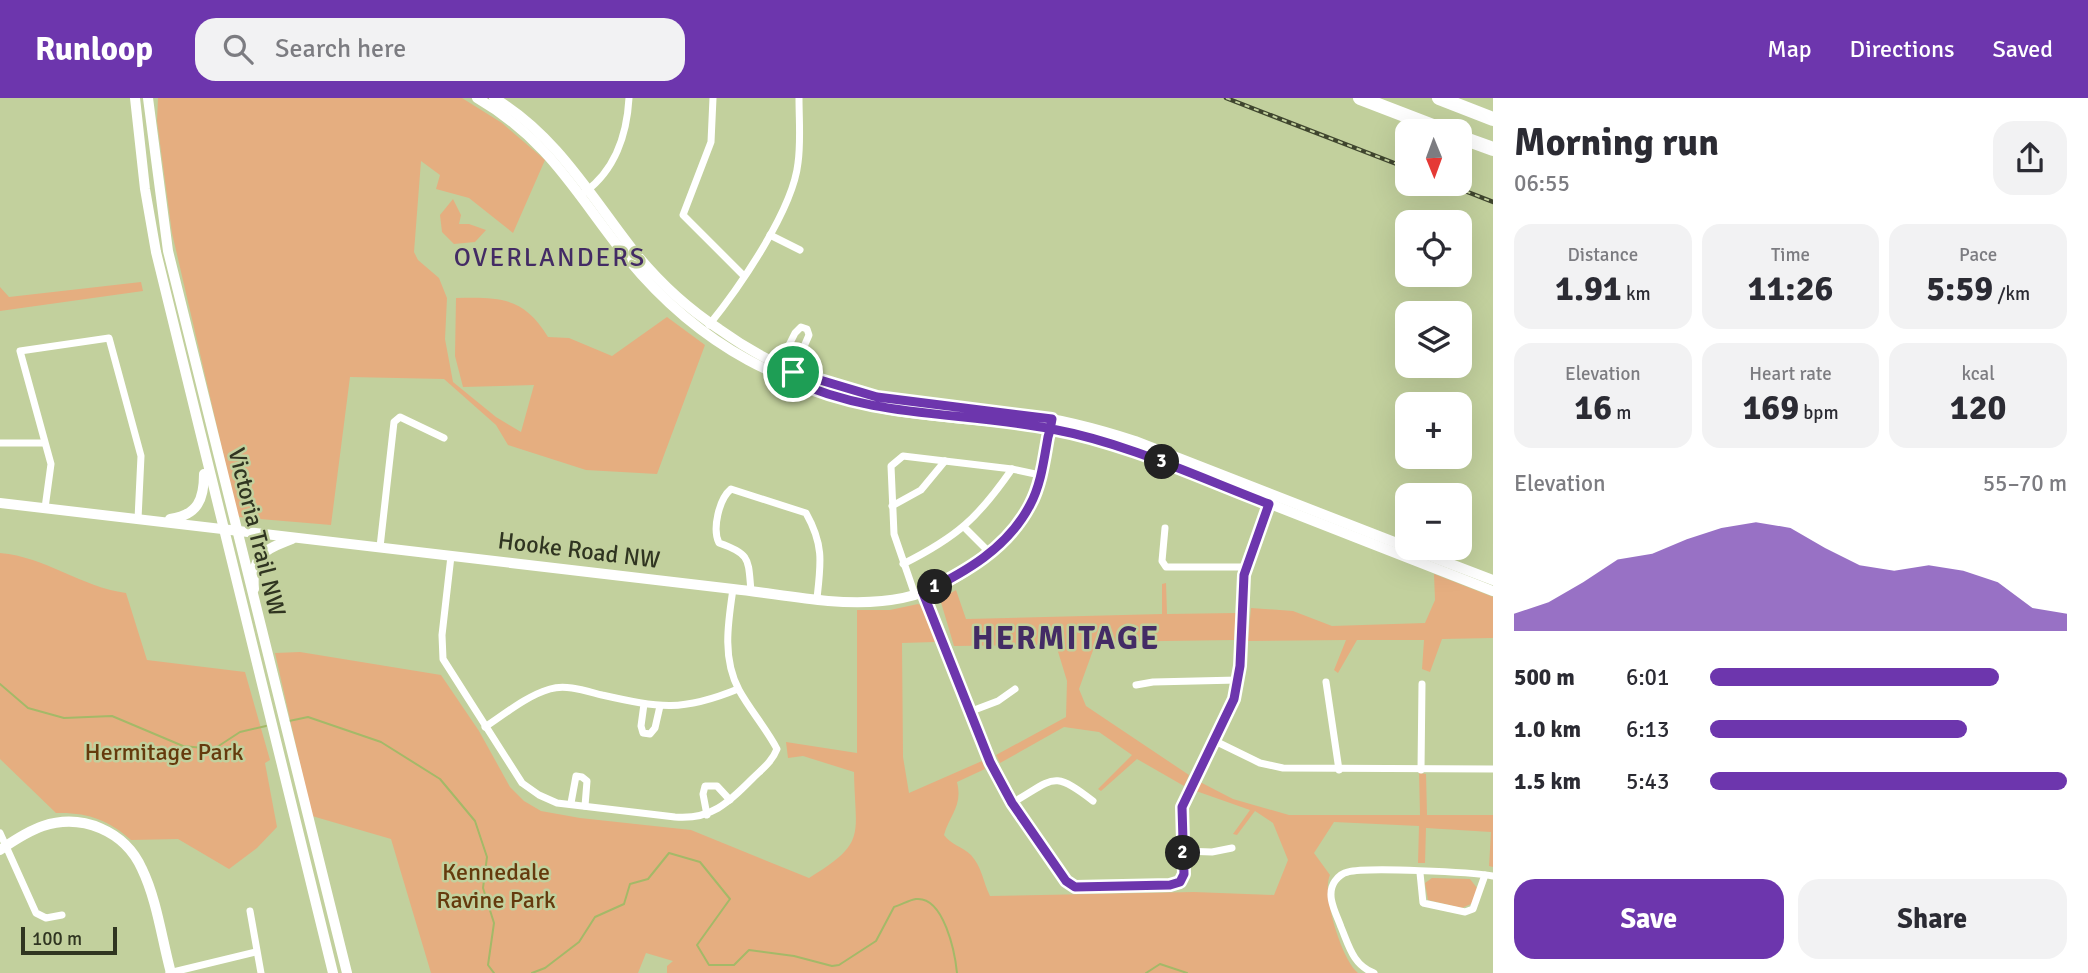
<!DOCTYPE html>
<html lang="en">
<head>
<meta charset="utf-8">
<style>
  body { margin:0; font-family:Signika,sans-serif; background:#f2f2f3; color:#2b2b33; height:100vh; display:flex; flex-direction:column; font-size:26px; white-space:nowrap }
  * { box-sizing:border-box; margin:0 }
  p { font-size:23px; color:#7c7c81 }
  .icon { flex:none; width:38px; height:38px; fill:none; stroke:currentColor; stroke-width:2; stroke-linecap:round; stroke-linejoin:round }
  .map { position:relative; flex:1; overflow:hidden }
  .panel { display:flex; flex-direction:column; background:#fff; width:595px }
  .panel>* { flex:none }
  .needle { width:46px; rotate:179deg }
  .fabs { position:absolute; left:1395px; top:21px; display:grid; gap:14px }
  .fabs a { display:grid; place-items:center; width:77px; height:77px; border-radius:14px; background:#fff; box-shadow:0 7px 28px #0002; font-size:35px }
  .scale { position:absolute; left:21px; bottom:18px; width:96px; box-sizing:border-box; padding-left:7px; border:4px solid #303521; border-top:0; font-size:19px; line-height:24px; white-space:nowrap; color:#303521; -webkit-text-stroke:5px #c2d09d; paint-order:stroke }
  .pin { position:absolute; display:grid; place-items:center; width:60px; height:60px; color:#fff; margin:-30px; border:4px solid #fff; border-radius:50%; box-shadow:0 2px 7px #0007 }
  .km { position:absolute; width:35px; height:35px; margin:-18px; border-radius:50%; background:#222; color:#fff; font-size:19px; line-height:35px; text-align:center }
  .round { display:grid; place-items:center; flex:none; width:74px; height:74px; border-radius:21px; background:#f2f2f3 }
  .head { display:flex; align-items:center; justify-content:space-between; height:119px; padding:0 21px }
  h1 { font-size:38px; font-weight:800; line-height:52px }
  .stats { display:grid; grid-template-columns:repeat(3,1fr); gap:10px; height:119px; padding:7px 21px }
  .stats div { display:grid; align-content:center; border-radius:18px; background:#f2f2f3; text-align:center }
  .stats b { font-size:35px; font-weight:800 }
  .stats small { font-size:19px; font-weight:400 }
  .stats p { font-size:19px }
  .chart { height:196px; padding:14px 21px }
  .chart p { display:flex; justify-content:space-between }
  .chart svg { width:100%; height:126px; margin-top:7px; fill:#6d36ad; opacity:.7 }
  .cta { display:flex; gap:14px; margin-top:auto; padding:14px 21px }
  .cta a { flex:1; height:80px; border-radius:21px; background:#6d36ad; color:#fff; font-size:28px; font-weight:800; line-height:80px; text-align:center }
  .cta a+a { background:#f2f2f3; color:#2b2b33 }
  ul { padding:0 21px; list-style:none; font-size:23px }
  li { display:grid; grid-template-columns:112px 84px 1fr; align-items:center; height:52px }
  li i { height:18px; border-radius:9px; background:#6d36ad }
  header { display:flex; align-items:center; gap:42px; box-sizing:border-box; height:98px; padding:0 35px; background:#6d36ad; color:#fff }
  header strong { font-size:33px }
  nav { display:flex; gap:38px; margin-inline-start:auto; font-size:24px }
  .search { width:490px; height:63px; background:#f2f2f3; display:flex; align-items:center; gap:18px; box-sizing:border-box; padding:0 24px; border-radius:21px; color:#7c7c81; font-size:26px }
  main { display:flex; flex:1; min-height:0 }
  .map>svg:first-child { display:block }
</style>
</head>
<body>
<header>
<strong>Runloop</strong>
<div class="search"><svg class="icon" aria-label="search" viewBox="0 0 24 24"><circle cx="10" cy="10" r="6"/><path d="M15 15l6 6"/></svg>Search here</div>
<nav><a>Map</a><a>Directions</a><a>Saved</a></nav>
</header>
<main>
<div class="map">
<svg width="1493" height="875" viewBox="0 0 1493 875">
  <rect width="100%" height="100%" fill="#c2d09d"/>
  <!-- green -->
  <g fill="#e5ae80">
    <path d="M158 0H462L502 25 545 62 513 135 469 100 436 91 440 77 421 63 414 154 418 162 439 180 447 200 445 241 453 284 496 319 521 334 534 287 463 289 455 258 456 200C500 199 524 199 548 239L569 240 612 258 667 219 705 247 657 376 586 372 508 347 496 327 444 281 350 279 331 427 238 419 172 135 157 23Z"/>
    <polygon points="453,101 461,117 459,126 469,126 486,132 475,144 454,146 442,134 440,117"/>
    <polygon points="141,184 143,193 0,213 0,189 9,199"/>
    <path d="M0 455C46 459 81 489 126 495L147 562 245 574 270 662 265 665 277 729 257 750 229 771 178 741 131 742C109 722 87 714 56 715L0 661Z"/>
    <polygon points="1434,476 1493,499 1493,540 1442,541 1430,574 1422,571 1424,542 1357,542 1338,575 1334,572 1346,542 1248,543 1251,510 1293,513 1332,528 1425,525 1435,502"/>
    <polygon points="1166,485 1167,516 1236,515 1234,542 1096,544 1079,591 1086,608 1189,677 1184,688 1137,661 1101,693 1098,691 1132,657 1099,634 1064,629 1000,665 996,657 1066,619 1067,583 1056,547 954,548 940,501 956,492 966,521 1162,516 1162,486"/>
    <path d="M918 506 924 509 935 544 902 545 903 659 909 695 982 663 985 671 957 684C963 708 950 716 944 737 950 746 963 749 971 757 982 769 983 784 990 798L1194 794 1274 797 1288 762 1273 725 1255 713 1237 737 1233 736 1250 712 1196 693 1200 684 1233 701 1289 717H1420L1419 675 1426 676 1427 717H1493V769L1489 768 1491 734 1426 730 1425 765H1418L1419 728 1334 724 1314 755 1330 777C1321 795 1342 863 1358 875H667V868L673 863 646 855 638 875H431L391 741 312 718 275 555 300 554 441 577 479 633 510 689 524 703 541 713 580 720 691 732 809 780C868 744 855 738 854 674L803 658 788 660 786 644 857 655V512H890Z"/>
    <polygon points="1432,780 1470,781 1477,790 1473,805 1462,810 1428,802 1425,785"/>
  </g>
  <g fill="none" stroke-linecap="round" stroke-linejoin="round">
    <!-- stream -->
    <g stroke="#a4b968" stroke-width="2">
      <polyline points="0,586 28,610 64,620 112,618 183,648 214,651 240,634 266,628"/>
      <polyline points="289,623 308,619 381,644 440,681 475,723 487,759 483,790 494,825 488,867 494,875"/>
      <path d="M532 875 545 870 579 844 595 819 624 806 630 786 648 781 669 755 700 764 730 801 697 847 709 867H734L749 852 794 858 832 868 839 867 876 843 894 809C901 807 909 802 916 801 944 798 955 855 957 875"/>
      <polyline points="1146,875 1160,866 1187,875"/>
    </g>
    <!-- street -->
    <g stroke="#fff" stroke-width="7">
      <polyline points="713,0 711,44 683,117 744,178"/>
      <path d="M585 94C615 72 627 36 629 0"/>
      <polyline points="770,137 800,152"/>
      <path d="M709 227C739 190 793 112 798 65 801 44 799 22 799 0"/>
      <polyline points="778,269 795,235 801,229 807,231 809,237 793,274"/>
      <polyline points="0,345 44,345"/>
      <polyline points="892,408 921,392 945,363"/>
      <polyline points="45,410 51,366 20,253 109,240 141,358 138,421"/>
      <polyline points="965,430 991,456"/>
      <polyline points="1165,430 1162,463 1166,469 1246,469"/>
      <polyline points="380,449 394,324 400,319 444,340"/>
      <path d="M451 458 442 537 443 561 522 685 539 697 557 705 675 719C711 722 728 705 752 681 762 671 772 664 777 651 766 630 750 612 739 592 722 560 728 525 733 491"/>
      <path d="M903 466C957 439 978 420 1012 371"/>
      <path d="M751 493C748 461 751 456 719 445 712 431 719 401 731 391L806 415C824 447 821 465 817 500"/>
      <polyline points="923,495 990,664 1012,705 1066,784 1075,789 1175,786 1184,776 1181,717 1185,699 1234,601 1240,568 1244,477 1270,403"/>
      <polyline points="915,497 894,436 891,368 903,358 1012,371 1040,377"/>
      <polyline points="1326,584 1339,672"/>
      <polyline points="1136,587 1153,584 1238,582"/>
      <polyline points="644,606 641,628 643,635 650,636 655,630 660,608"/>
      <polyline points="969,614 998,603 1015,591"/>
      <path d="M485 629C505 616 526 598 550 591 566 586 586 593 602 597 660 610 682 614 738 591"/>
      <polyline points="1215,643 1260,665 1283,670 1493,671"/>
      <polyline points="1421,672 1422,586"/>
      <polyline points="571,705 576,678 582,679 587,683 585,708"/>
      <path d="M1012 705C1054 681 1052 671 1093 703"/>
      <polyline points="707,717 703,696 705,688 717,688 730,702"/>
      <polyline points="0,735 36,815 46,820 62,817"/>
      <polyline points="1183,753 1212,754 1232,750"/>
      <polyline points="1420,775 1423,805 1465,814 1473,811 1485,777"/>
      <polyline points="250,813 261,875"/>
      <polyline points="169,875 256,854"/>
      <path d="M1374 875C1353 867 1349 848 1341 829 1336 815 1325 797 1335 783 1338 779 1342 775 1348 774 1366 769 1472 774 1493 778"/>
    </g>
    <!-- secondary -->
    <g stroke="#fff" stroke-width="10">
      <polyline points="135,0 145,91 156,154 333,875"/>
      <polyline points="148,0 168,153 347,875"/>
      <path d="M477 0C551 43 577 98 628 161 661 201 702 237 748 262 791 285 837 303 885 311 957 324 1029 322 1099 342 1148 356 1195 377 1242 395 1326 428 1409 460 1493 493"/>
      <path d="M494 0C556 37 590 97 633 152 657 182 687 210 719 231 758 259 801 280 848 293 904 308 964 309 1021 316 1060 321 1098 331 1135 343L1407 449"/>
      <path d="M0 405 733 491C781 496 833 508 882 503 941 498 999 460 1029 408 1044 383 1046 348 1052 321"/>
      <path d="M170 421C198 417 204 401 204 376"/>
      <polyline points="1409,450 1493,482"/>
      <path d="M254 491C251 457 264 452 292 441"/>
      <path d="M0 752C13 743 28 733 43 728 82 715 125 733 142 771 157 802 162 842 171 875"/>
    </g>
    <!-- highway -->
    <g stroke="#fff" stroke-width="14">
      <polyline points="1360,0 1446,33"/>
      <polyline points="1439,0 1493,21"/>
      <polyline points="1460,39 1493,51"/>
    </g>
    <defs>
      <g id="rail">
        <polyline points="1226,0 1407,70"/>
        <polyline points="1447,86 1493,104"/>
      </g>
    </defs>
    <!-- rail casing -->
    <use href="#rail" stroke="#3f452e" stroke-width="4.5"/>
    <!-- rail -->
    <use href="#rail" stroke="#c2d09d" stroke-width="2" stroke-dasharray="5" stroke-linecap="butt"/>
  </g>
  <g fill="none" stroke-linecap="round" stroke-linejoin="round">
    <defs>
      <path id="route" d="M793 274 877 299 1052 321C1051 327 1050 333 1048 339 1044 361 1041 387 1030 407 1007 451 965 474 923 495L990 664 1012 705 1066 783 1075 789 1170 787 1180 784 1184 776 1182 709 1234 601 1240 568 1244 477 1269 406C1198 379 1127 345 1052 331 963 313 873 321 790 281L793 274"/>
    </defs>
    <!-- route casing -->
    <use href="#route" stroke="#fff" stroke-width="14"/>
    <!-- route -->
    <use href="#route" stroke="#6d36ad" stroke-width="9"/>
  </g>
  <g text-anchor="middle" stroke-width="5" stroke-linejoin="round" paint-order="stroke">
    <!-- street labels -->
    <g font-size="24" fill="#303521" stroke="#c2d09d">
      <text transform="translate(257 434) rotate(76)" y="8">Victoria Trail NW</text>
      <text transform="translate(579 452) rotate(7)" y="8">Hooke Road NW</text>
    </g>
    <!-- park labels -->
    <g font-size="24" fill="#653a0d" stroke="#c2d09d">
      <text x="164" y="662">Hermitage Park</text>
      <text x="496" y="782">Kennedale<tspan x="496" dy="28">Ravine Park</tspan></text>
    </g>
    <!-- neighbourhood labels -->
    <g font-size="26" letter-spacing="2" fill="#432b65" stroke="#c2d09d">
      <text x="550" y="168">OVERLANDERS</text>
    </g>
    <!-- district labels -->
    <g font-size="32" font-weight="bold" letter-spacing="2" fill="#432b65" stroke="#c2d09d">
      <text x="1066" y="551">HERMITAGE</text>
    </g>
  </g>
</svg>
<div class="fabs">
<a><svg class="needle" viewBox="-14 -14 28 28"><path d="M0-13l5 13h-10z" fill="#e53935"/><path d="M0 13l5-13h-10z" fill="#7c7c81"/></svg></a>
<a><svg class="icon" aria-label="locate" viewBox="0 0 24 24"><circle cx="12" cy="12" r="6"/><path d="M12 2v4M12 18v4M2 12h4M18 12h4"/></svg></a>
<a><svg class="icon" aria-label="layers" viewBox="0 0 24 24"><path d="M12 4l9 5-9 5-9-5zM3 14l9 5 9-5"/></svg></a>
<a>+</a>
<a>−</a>
</div>
<div class="scale">100 m</div>
<div class="pin" style="left:793px;top:274px;background:#1e9e55"><svg class="icon" aria-label="arrive" viewBox="0 0 24 24"><path d="M6 21V4h12l-3 4 3 4H6"/></svg></div>
<b class="km" style="left:935px;top:489px">1</b>
<b class="km" style="left:1183px;top:755px">2</b>
<b class="km" style="left:1162px;top:364px">3</b>
</div>
<section class="panel">
<div class="head"><div><h1>Morning run</h1><p>06:55</p></div><a class="round"><svg class="icon" aria-label="share" viewBox="0 0 24 24"><path d="M12 15V3M7 8l5-5 5 5M5 13v7h14v-7"/></svg></a></div>
<div class="stats">
<div><p>Distance</p><b>1.91<small> km</small></b></div>
<div><p>Time</p><b>11:26</b></div>
<div><p>Pace</p><b>5:59<small> /km</small></b></div>
</div>
<div class="stats">
<div><p>Elevation</p><b>16<small> m</small></b></div>
<div><p>Heart rate</p><b>169<small> bpm</small></b></div>
<div><p>kcal</p><b>120</b></div>
</div>
<div class="chart"><p><span>Elevation</span>55–70 m</p>
<svg viewBox="0 0 160 44" preserveAspectRatio="none"><path d="M0 44V38L10 34L20 27L30 19L40 17L50 12L60 8L70 6L80 8L90 15L100 21L110 23L120 21L130 23L140 27L150 36L160 38V44z"/></svg>
</div>
<ul>
<li><b>500 m</b>6:01<i style="width:81%"></i></li>
<li><b>1.0 km</b>6:13<i style="width:72%"></i></li>
<li><b>1.5 km</b>5:43<i style="width:100%"></i></li>
</ul>
<div class="cta"><a>Save</a><a>Share</a></div>
</section>
</main>
</body>
</html>
